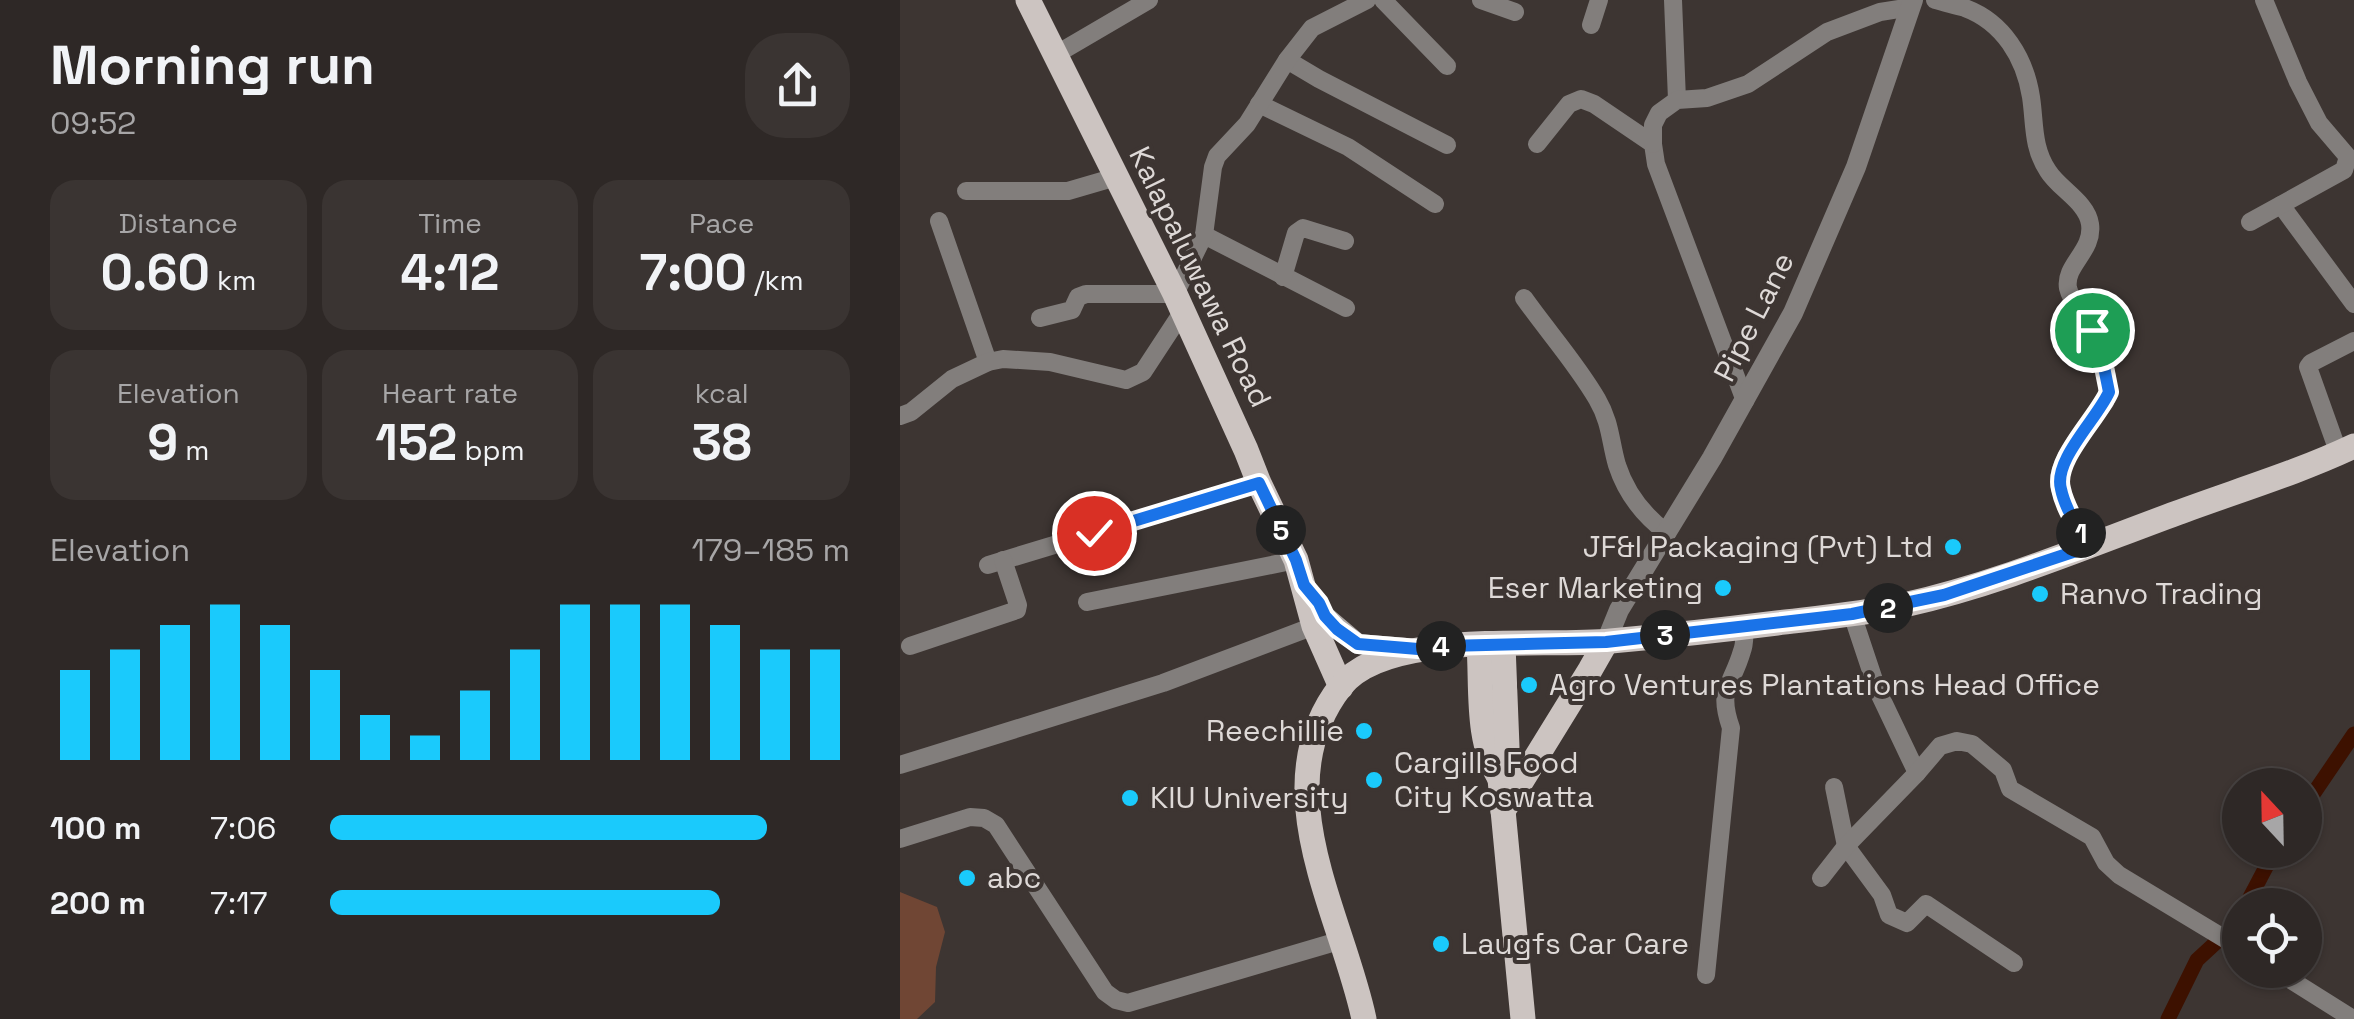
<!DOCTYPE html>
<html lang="en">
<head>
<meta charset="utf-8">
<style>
  body { margin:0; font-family:"Space Grotesk",sans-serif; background:#3a3432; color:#f1f3f6; height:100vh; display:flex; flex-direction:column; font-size:38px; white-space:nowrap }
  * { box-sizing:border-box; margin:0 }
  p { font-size:32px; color:#a7a6a7 }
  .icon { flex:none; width:55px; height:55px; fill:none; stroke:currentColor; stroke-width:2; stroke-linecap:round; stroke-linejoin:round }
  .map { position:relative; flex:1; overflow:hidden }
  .details { display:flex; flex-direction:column; background:#2e2826; width:900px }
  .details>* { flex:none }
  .needle { width:65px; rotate:338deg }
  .tools { position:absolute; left:1322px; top:768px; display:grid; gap:20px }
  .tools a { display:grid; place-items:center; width:100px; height:100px; border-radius:50%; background:#2e2826; box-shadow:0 2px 8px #0004,0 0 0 2px #494443; font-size:50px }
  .pin { position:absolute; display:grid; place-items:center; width:85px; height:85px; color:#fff; margin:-42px; border:5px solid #fff; border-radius:50%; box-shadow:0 2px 10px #0007 }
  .km { position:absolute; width:50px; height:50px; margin:-25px; border-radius:50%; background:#222; color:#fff; font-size:28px; line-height:50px; text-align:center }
  .round { display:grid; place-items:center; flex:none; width:105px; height:105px; border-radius:40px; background:#3a3432 }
  .headline { display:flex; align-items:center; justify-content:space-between; height:170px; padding:0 50px }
  h1 { font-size:55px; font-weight:600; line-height:75px }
  .figures { display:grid; grid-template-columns:repeat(3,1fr); gap:15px; height:170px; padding:10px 50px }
  .figures div { display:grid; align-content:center; border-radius:25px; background:#3a3432; text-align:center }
  .figures b { font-size:50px; font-weight:600 }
  .figures small { font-size:28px; font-weight:400 }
  .figures p { font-size:28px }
  .chart { height:280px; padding:20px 50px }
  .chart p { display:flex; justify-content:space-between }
  .chart svg { width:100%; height:180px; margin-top:10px; stroke:#1acafc; stroke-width:6 }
  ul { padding:0 50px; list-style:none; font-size:32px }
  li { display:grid; grid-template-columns:160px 120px 1fr; align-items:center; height:75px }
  li i { height:25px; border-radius:12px; background:#1acafc }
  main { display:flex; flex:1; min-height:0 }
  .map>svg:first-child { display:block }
</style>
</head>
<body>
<main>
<section class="details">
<div class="headline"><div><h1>Morning run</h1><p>09:52</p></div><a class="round"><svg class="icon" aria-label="share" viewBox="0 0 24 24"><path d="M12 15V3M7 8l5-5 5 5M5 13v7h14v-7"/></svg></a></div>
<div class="figures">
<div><p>Distance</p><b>0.60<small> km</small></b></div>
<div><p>Time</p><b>4:12</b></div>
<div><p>Pace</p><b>7:00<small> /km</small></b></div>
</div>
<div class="figures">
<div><p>Elevation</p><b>9<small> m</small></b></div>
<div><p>Heart rate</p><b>152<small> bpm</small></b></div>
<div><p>kcal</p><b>38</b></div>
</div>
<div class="chart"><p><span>Elevation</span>179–185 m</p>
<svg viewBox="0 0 160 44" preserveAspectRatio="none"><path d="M5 44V22M15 44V17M25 44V11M35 44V6M45 44V11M55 44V22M65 44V33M75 44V38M85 44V27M95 44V17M105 44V6M115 44V6M125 44V6M135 44V11M145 44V17M155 44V17"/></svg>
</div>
<ul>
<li><b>100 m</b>7:06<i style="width:84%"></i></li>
<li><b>200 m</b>7:17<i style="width:75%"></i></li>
</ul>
</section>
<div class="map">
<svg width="1454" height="1019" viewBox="0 0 1454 1019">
  <rect width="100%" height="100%" fill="#3d3532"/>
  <!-- green -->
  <polygon fill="#704634" points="0,892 37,907 45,932 36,967 35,1002 17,1019 0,1019"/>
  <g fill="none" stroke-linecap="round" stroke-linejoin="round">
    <!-- canal -->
    <g stroke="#3d1100" stroke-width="15">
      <polyline points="1405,806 1454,734"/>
      <polyline points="1346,905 1375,850"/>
      <polyline points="1268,1019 1297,960 1336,924 1340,916"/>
    </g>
    <!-- minor -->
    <g stroke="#827e7c" stroke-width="18">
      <polyline points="483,0 547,66"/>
      <polyline points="581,0 615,12"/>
      <polyline points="773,0 777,100"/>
      <path d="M1035 0C1045 3 1055 5 1065 8 1103 22 1125 58 1131 97 1135 123 1132 147 1148 171 1159 189 1187 202 1190 224 1194 251 1164 265 1168 288 1171 302 1185 315 1191 328 1200 348 1213 381 1205 402 1191 421 1161 456 1159 479 1158 497 1180 530 1188 547"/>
      <polyline points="691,25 699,0"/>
      <polyline points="155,55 249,0"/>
      <polyline points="387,60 419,79 547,145"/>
      <polyline points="359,104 448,147 535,204"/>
      <polyline points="637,144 669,104 681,99 694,104 753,144 756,164 845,401"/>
      <polyline points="753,144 753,125 759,113 777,100 807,98 848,84 927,32 980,12 1011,7"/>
      <polyline points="66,191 168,191 216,177"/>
      <polyline points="1381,205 1454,304"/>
      <polyline points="39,221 88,362"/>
      <polyline points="1350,222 1444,170 1448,157 1419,123 1398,82 1364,0"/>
      <polyline points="304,235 446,308"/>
      <polyline points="383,277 396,233 403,228 445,241"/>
      <path d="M624 298C648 332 676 363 697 399 711 423 710 441 717 465 726 493 743 515 767 533"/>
      <polyline points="140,318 172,310 178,297 186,294 275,294 304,235 313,167 317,156 347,124 387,60 412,28 467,0"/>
      <polyline points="0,416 11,412 52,379 88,362 103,359 150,362 226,380 243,372 283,311"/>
      <polyline points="1439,454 1408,367 1411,363 1454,341"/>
      <polyline points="88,565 359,483"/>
      <polyline points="187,602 396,560"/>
      <polyline points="952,614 977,689 1017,773"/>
      <polyline points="10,646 117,610 118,605 103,560"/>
      <polyline points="0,765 263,683 414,626"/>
      <polyline points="934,787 946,846 982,895 989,915 1007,923 1026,904 1114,963"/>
      <polyline points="0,839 70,817 84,818 96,825 205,992 216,1000 228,1003 442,940"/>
      <polyline points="921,878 946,846 1017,773 1040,746 1057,741 1072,744 1103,770 1110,789 1192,837 1206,863 1219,875 1340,948"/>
      <polyline points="1375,970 1453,1019"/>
      <path d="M806 975 831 728C817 688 832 686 842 651 845 644 844 635 845 627"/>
    </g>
    <!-- tertiary -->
    <polyline stroke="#827e7c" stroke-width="20" points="706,642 719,610 812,458 893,313 956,167 1013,0"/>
    <!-- secondary -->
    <polyline stroke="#aca6a3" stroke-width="20" points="425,616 458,644 507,648"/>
    <!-- primary -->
    <g stroke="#ccc4c1" stroke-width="25">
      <polyline points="128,0 275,294 346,450 359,483 396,560 414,626 441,687"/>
      <path d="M579 645C582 689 576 740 600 779"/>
      <polyline points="603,645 607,747 600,779 623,1019"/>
      <polyline points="603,811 690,670 706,642"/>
      <path d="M464 1019C442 914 362 787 441 686 487 628 642 648 711 641 766 636 821 630 877 623 919 618 962 614 1004 605 1098 584 1187 546 1277 513 1336 491 1397 473 1454 446"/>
    </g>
  </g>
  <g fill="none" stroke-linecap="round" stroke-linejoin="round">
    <defs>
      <path id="route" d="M194 533 359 483 396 560 404 585 419 603 425 616 437 629 458 644 518 649 546 646 706 642 952 614 1044 595 1188 547C1179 529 1165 509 1161 489 1153 460 1197 419 1209 392L1204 367 1192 330"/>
    </defs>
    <!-- route casing -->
    <use href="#route" stroke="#fff" stroke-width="20"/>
    <!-- route -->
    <use href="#route" stroke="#1a73e8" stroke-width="12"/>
  </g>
  <!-- markers -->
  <g fill="#1acafc" stroke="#3d3532" stroke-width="4">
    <circle cx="1053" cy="547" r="10"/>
    <circle cx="823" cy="588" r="10"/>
    <circle cx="1140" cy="594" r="10"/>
    <circle cx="629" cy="685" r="10"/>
    <circle cx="464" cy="731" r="10"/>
    <circle cx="474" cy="780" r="10"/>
    <circle cx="230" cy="798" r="10"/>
    <circle cx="67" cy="878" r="10"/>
    <circle cx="541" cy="944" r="10"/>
  </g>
  <g text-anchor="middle" stroke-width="8" stroke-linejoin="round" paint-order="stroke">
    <!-- street labels -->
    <g font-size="30" fill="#ded9d7" stroke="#3d3532">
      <text transform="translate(300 277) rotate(64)" y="10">Kalapaluwawa Road</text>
      <text transform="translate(854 317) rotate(-63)" y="10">Pipe Lane</text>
    </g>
    <!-- poi labels -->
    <g font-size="30" fill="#ded9d7" stroke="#3d3532" text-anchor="start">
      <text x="1033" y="557" text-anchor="end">JF&amp;I Packaging (Pvt) Ltd</text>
      <text x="803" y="598" text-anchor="end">Eser Marketing</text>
      <text x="1160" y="604">Ranvo Trading</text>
      <text x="649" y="695">Agro Ventures Plantations Head Office</text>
      <text x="444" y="741" text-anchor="end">Reechillie</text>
      <text x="494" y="773">Cargills Food<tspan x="494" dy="34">City Koswatta</tspan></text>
      <text x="250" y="808">KIU University</text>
      <text x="87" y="888">abc</text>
      <text x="561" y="954">Laugfs Car Care</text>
    </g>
  </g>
</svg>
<div class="tools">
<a><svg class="needle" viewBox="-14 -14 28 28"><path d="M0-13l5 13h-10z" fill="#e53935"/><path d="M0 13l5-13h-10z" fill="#a7a6a7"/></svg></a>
<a><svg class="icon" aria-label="locate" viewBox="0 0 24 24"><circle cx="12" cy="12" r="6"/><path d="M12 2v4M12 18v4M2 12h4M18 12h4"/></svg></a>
</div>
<div class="pin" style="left:1192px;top:330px;background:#1e9e55"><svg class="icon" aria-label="arrive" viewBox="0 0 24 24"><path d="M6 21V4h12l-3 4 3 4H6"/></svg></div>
<div class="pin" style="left:194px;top:533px;background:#d93025"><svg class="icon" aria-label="check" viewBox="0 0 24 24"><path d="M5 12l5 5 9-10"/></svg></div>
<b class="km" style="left:1181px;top:533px">1</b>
<b class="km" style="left:988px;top:608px">2</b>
<b class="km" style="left:765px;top:635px">3</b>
<b class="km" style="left:541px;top:646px">4</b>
<b class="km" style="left:381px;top:530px">5</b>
</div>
</main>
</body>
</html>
